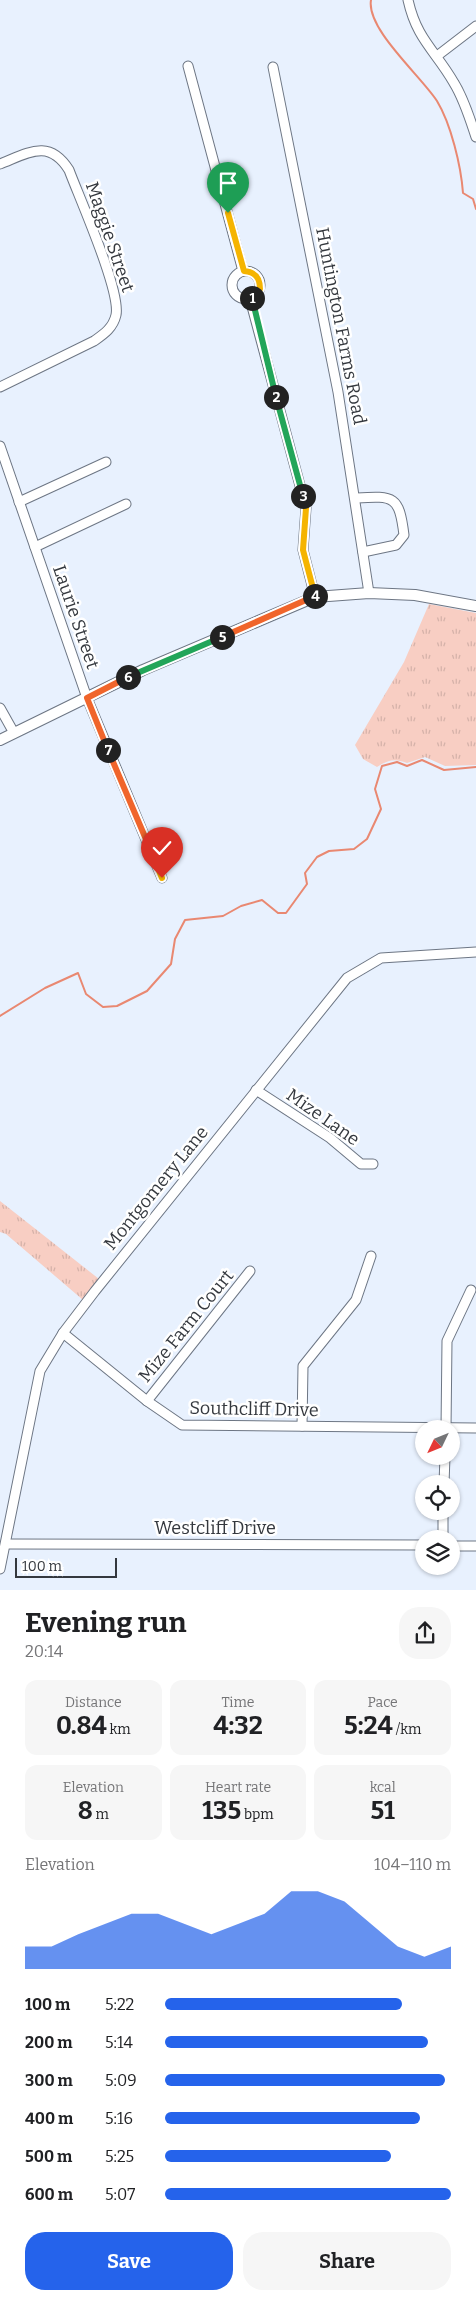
<!DOCTYPE html>
<html lang="en">
<head>
<meta charset="utf-8">
<style>
  body { margin:0; font-family:Bitter,serif; background:#f6f6f6; color:#202124; height:100vh; display:flex; flex-direction:column; font-size:19px; white-space:nowrap }
  * { box-sizing:border-box; margin:0 }
  p { font-size:16px; color:#757577 }
  .icon { flex:none; width:28px; height:28px; fill:none; stroke:currentColor; stroke-width:2; stroke-linecap:round; stroke-linejoin:round }
  .map { position:relative; height:1590px; overflow:hidden }
  .drawer { display:flex; flex-direction:column; background:#fff; flex:1 }
  .drawer>* { flex:none }
  .needle { width:32px; rotate:227deg }
  .buttons { position:absolute; left:415px; top:1420px; display:grid; gap:10px }
  .buttons a { display:grid; place-items:center; width:45px; height:45px; border-radius:50%; background:#fff; box-shadow:0 1px 4px #0004; font-size:25px }
  .scale { position:absolute; left:15px; bottom:12px; width:102px; box-sizing:border-box; padding-left:5px; border:2px solid #34383e; border-top:0; font-size:14px; line-height:18px; white-space:nowrap; color:#34383e; -webkit-text-stroke:4px #fff; paint-order:stroke }
  .pin { position:absolute; display:grid; place-items:center; width:42px; height:42px; color:#fff; margin:-51px -21px; border-radius:50% 50% 50% 0; rotate:-45deg; box-shadow:0 0 5px #0007 }
  .pin .icon { rotate:45deg }
  .km { position:absolute; width:25px; height:25px; margin:-12px; border-radius:50%; background:#222; color:#fff; font-size:14px; line-height:25px; text-align:center }
  .round { display:grid; place-items:center; flex:none; width:52px; height:52px; border-radius:20px; background:#f6f6f6 }
  .summary { display:flex; align-items:center; justify-content:space-between; height:85px; padding:0 25px }
  h1 { font-size:28px; font-weight:700; line-height:38px }
  .figures { display:grid; grid-template-columns:repeat(3,1fr); gap:8px; height:85px; padding:5px 25px }
  .figures div { display:grid; align-content:center; border-radius:12px; background:#f6f6f6; text-align:center }
  .figures b { font-size:25px; font-weight:700 }
  .figures small { font-size:14px; font-weight:400 }
  .figures p { font-size:14px }
  .chart { height:140px; padding:10px 25px }
  .chart p { display:flex; justify-content:space-between }
  .chart svg { width:100%; height:90px; margin-top:5px; fill:#2563eb; opacity:.7 }
  .button { display:flex; gap:10px; margin-top:auto; padding:10px 25px }
  .button a { flex:1; height:58px; border-radius:20px; background:#2563eb; color:#fff; font-size:20px; font-weight:700; line-height:58px; text-align:center }
  .button a+a { background:#f6f6f6; color:#202124 }
  ul { padding:0 25px; list-style:none; font-size:16px }
  li { display:grid; grid-template-columns:80px 60px 1fr; align-items:center; height:38px }
  li i { height:12px; border-radius:6px; background:#2563eb }
  .map>svg:first-child { display:block }
</style>
</head>
<body>
<div class="map">
<svg width="476" height="1590" viewBox="0 0 476 1590">
  <defs>
    <pattern id="grass-tufts" width="24" height="20" patternUnits="userSpaceOnUse" patternTransform="scale(1.25)"><rect width="24" height="20" fill="#f8cec3"/><path d="M3 7l-1-3M5 7V3M7 7l1-3M15 17l-1-3M17 17v-4M19 17l1-3" fill="none" stroke="#d5b2a9"/></pattern>
  </defs>
  <rect width="100%" height="100%" fill="#e8f1fe"/>
  <!-- grass -->
  <g fill="url(#grass-tufts)">
    <path d="M429 604 476 613V765L445 766 425 757 407 763C394 758 388 760 377 767L363 759 355 745 404 662Z"/>
    <polygon points="0,1201 99,1279 83,1300 6,1234 0,1232"/>
  </g>
  <g fill="none" stroke-linecap="round" stroke-linejoin="round">
    <!-- stream -->
    <g stroke="#e98871" stroke-width="2">
      <path d="M371 0C366 29 421 76 437 101 451 124 461 166 463 193L473 199 476 209"/>
      <polyline points="0,1016 45,988 78,973 86,994 103,1007 117,1006 147,991 171,964 175,939 185,920 223,916 241,906 262,900 278,913 286,913 307,884 305,873 317,857 329,851 354,849 367,839 381,809 375,789 382,766 397,762 407,766 422,760 444,770 476,767"/>
    </g>
    <defs>
      <g id="minor">
        <path d="M408 0C417 40 435 50 454 83 464 99 470 119 476 137"/>
        <polyline points="437,56 476,26"/>
        <polyline points="188,66 243,271"/>
        <polyline points="273,67 338,392 369,593"/>
        <path d="M0 164C28 153 49 138 69 170 79 197 121 291 116 315 113 328 104 334 94 341L0 387"/>
        <circle cx="246" cy="285" r="14"/>
        <polyline points="250,299 306,508 303,550 315,597"/>
        <polyline points="0,446 87,698 162,878"/>
        <path d="M355 498C394 496 399 495 404 535L396 545 363 552"/>
        <polyline points="19,502 106,462"/>
        <polyline points="35,547 126,504"/>
        <polyline points="0,708 14,733"/>
        <polyline points="256,1090 330,1138 361,1164 373,1164"/>
        <polyline points="63,1333 147,1401 182,1425 476,1428"/>
        <polyline points="147,1401 250,1271"/>
        <polyline points="302,1426 303,1366 356,1300 371,1256"/>
        <polyline points="446,1429 447,1341 471,1290"/>
        <polyline points="444,1484 445,1456"/>
        <polyline points="443,1539 443,1511"/>
        <polyline points="6,1544 424,1545"/>
        <polyline points="451,1546 476,1546"/>
        <polyline points="0,1569 40,1371 63,1333 95,1291 347,978 381,958 476,952"/>
      </g>
      <polyline id="tertiary" points="0,740 143,670 315,597 369,593 415,595 476,606"/>
    </defs>
    <!-- minor casing -->
    <use href="#minor" stroke="#6d7684" stroke-width="11"/>
    <!-- tertiary casing -->
    <use href="#tertiary" stroke="#6d7684" stroke-width="12"/>
    <!-- minor -->
    <use href="#minor" stroke="#fff" stroke-width="9"/>
    <!-- tertiary -->
    <use href="#tertiary" stroke="#fff" stroke-width="10"/>
  </g>
  <g fill="none" stroke-linecap="round" stroke-linejoin="round">
    <defs>
      <path id="split-1" d="M228 213 244 271C255 272 260 277 260 289L252 298"/>
      <polyline id="split-2" points="252,298 276,397"/>
      <polyline id="split-3" points="276,397 303,496"/>
      <polyline id="split-4" points="303,496 306,508 303,550 315,596"/>
      <polyline id="split-5" points="222,637 315,596"/>
      <polyline id="split-6" points="128,677 222,637"/>
      <polyline id="split-7" points="108,750 87,698 128,677"/>
      <polyline id="split-8" points="108,750 148,844"/>
      <polyline id="split-9" points="148,844 162,878"/>
    </defs>
    <!-- split-1 casing -->
    <use href="#split-1" stroke="#fff" stroke-width="10"/>
    <!-- split-2 casing -->
    <use href="#split-2" stroke="#fff" stroke-width="10"/>
    <!-- split-3 casing -->
    <use href="#split-3" stroke="#fff" stroke-width="10"/>
    <!-- split-4 casing -->
    <use href="#split-4" stroke="#fff" stroke-width="10"/>
    <!-- split-5 casing -->
    <use href="#split-5" stroke="#fff" stroke-width="10"/>
    <!-- split-6 casing -->
    <use href="#split-6" stroke="#fff" stroke-width="10"/>
    <!-- split-7 casing -->
    <use href="#split-7" stroke="#fff" stroke-width="10"/>
    <!-- split-8 casing -->
    <use href="#split-8" stroke="#fff" stroke-width="10"/>
    <!-- split-9 casing -->
    <use href="#split-9" stroke="#fff" stroke-width="10"/>
    <!-- split-1 -->
    <use href="#split-1" stroke="#f5b400" stroke-width="6"/>
    <!-- split-2 -->
    <use href="#split-2" stroke="#22a559" stroke-width="6"/>
    <!-- split-3 -->
    <use href="#split-3" stroke="#22a559" stroke-width="6"/>
    <!-- split-4 -->
    <use href="#split-4" stroke="#f5b400" stroke-width="6"/>
    <!-- split-5 -->
    <use href="#split-5" stroke="#f0652b" stroke-width="6"/>
    <!-- split-6 -->
    <use href="#split-6" stroke="#22a559" stroke-width="6"/>
    <!-- split-7 -->
    <use href="#split-7" stroke="#f0652b" stroke-width="6"/>
    <!-- split-8 -->
    <use href="#split-8" stroke="#f0652b" stroke-width="6"/>
    <!-- split-9 -->
    <use href="#split-9" stroke="#f5b400" stroke-width="6"/>
  </g>
  <g text-anchor="middle" stroke-width="5" stroke-linejoin="round" paint-order="stroke">
    <!-- street labels -->
    <g font-size="18" fill="#34383e" stroke="#fff">
      <text transform="translate(110 237) rotate(71)" y="6">Maggie Street</text>
      <text transform="translate(341 326) rotate(79)" y="6">Huntington Farms Road</text>
      <text transform="translate(76 617) rotate(71)" y="6">Laurie Street</text>
      <text transform="translate(323 1117) rotate(35)" y="6">Mize Lane</text>
      <text transform="translate(156 1188) rotate(-51)" y="6">Montgomery Lane</text>
      <text transform="translate(186 1326) rotate(-51)" y="6">Mize Farm Court</text>
      <text transform="translate(254 1409) rotate(1)" y="6">Southcliff Drive</text>
      <text x="215" y="1534">Westcliff Drive</text>
    </g>
  </g>
</svg>
<div class="buttons">
<a><svg class="needle" viewBox="-14 -14 28 28"><path d="M0-13l5 13h-10z" fill="#e53935"/><path d="M0 13l5-13h-10z" fill="#757577"/></svg></a>
<a><svg class="icon" aria-label="locate" viewBox="0 0 24 24"><circle cx="12" cy="12" r="6"/><path d="M12 2v4M12 18v4M2 12h4M18 12h4"/></svg></a>
<a><svg class="icon" aria-label="layers" viewBox="0 0 24 24"><path d="M12 4l9 5-9 5-9-5zM3 14l9 5 9-5"/></svg></a>
</div>
<div class="scale">100 m</div>
<div class="pin" style="left:228px;top:213px;background:#1e9e55"><svg class="icon" aria-label="arrive" viewBox="0 0 24 24"><path d="M6 21V4h12l-3 4 3 4H6"/></svg></div>
<div class="pin" style="left:162px;top:878px;background:#d93025"><svg class="icon" aria-label="check" viewBox="0 0 24 24"><path d="M5 12l5 5 9-10"/></svg></div>
<b class="km" style="left:252px;top:298px">1</b>
<b class="km" style="left:276px;top:397px">2</b>
<b class="km" style="left:303px;top:496px">3</b>
<b class="km" style="left:315px;top:596px">4</b>
<b class="km" style="left:222px;top:637px">5</b>
<b class="km" style="left:128px;top:677px">6</b>
<b class="km" style="left:108px;top:750px">7</b>
</div>
<section class="drawer">
<div class="summary"><div><h1>Evening run</h1><p>20:14</p></div><a class="round"><svg class="icon" aria-label="share" viewBox="0 0 24 24"><path d="M12 15V3M7 8l5-5 5 5M5 13v7h14v-7"/></svg></a></div>
<div class="figures">
<div><p>Distance</p><b>0.84<small> km</small></b></div>
<div><p>Time</p><b>4:32</b></div>
<div><p>Pace</p><b>5:24<small> /km</small></b></div>
</div>
<div class="figures">
<div><p>Elevation</p><b>8<small> m</small></b></div>
<div><p>Heart rate</p><b>135<small> bpm</small></b></div>
<div><p>kcal</p><b>51</b></div>
</div>
<div class="chart"><p><span>Elevation</span>104–110 m</p>
<svg viewBox="0 0 160 44" preserveAspectRatio="none"><path d="M0 44V33L10 33L20 27L30 22L40 17L50 17L60 22L70 27L80 22L90 17L100 6L110 6L120 11L130 22L140 33L150 38L160 33V44z"/></svg>
</div>
<ul>
<li><b>100 m</b>5:22<i style="width:83%"></i></li>
<li><b>200 m</b>5:14<i style="width:92%"></i></li>
<li><b>300 m</b>5:09<i style="width:98%"></i></li>
<li><b>400 m</b>5:16<i style="width:89%"></i></li>
<li><b>500 m</b>5:25<i style="width:79%"></i></li>
<li><b>600 m</b>5:07<i style="width:100%"></i></li>
</ul>
<div class="button"><a>Save</a><a>Share</a></div>
</section>
</body>
</html>
